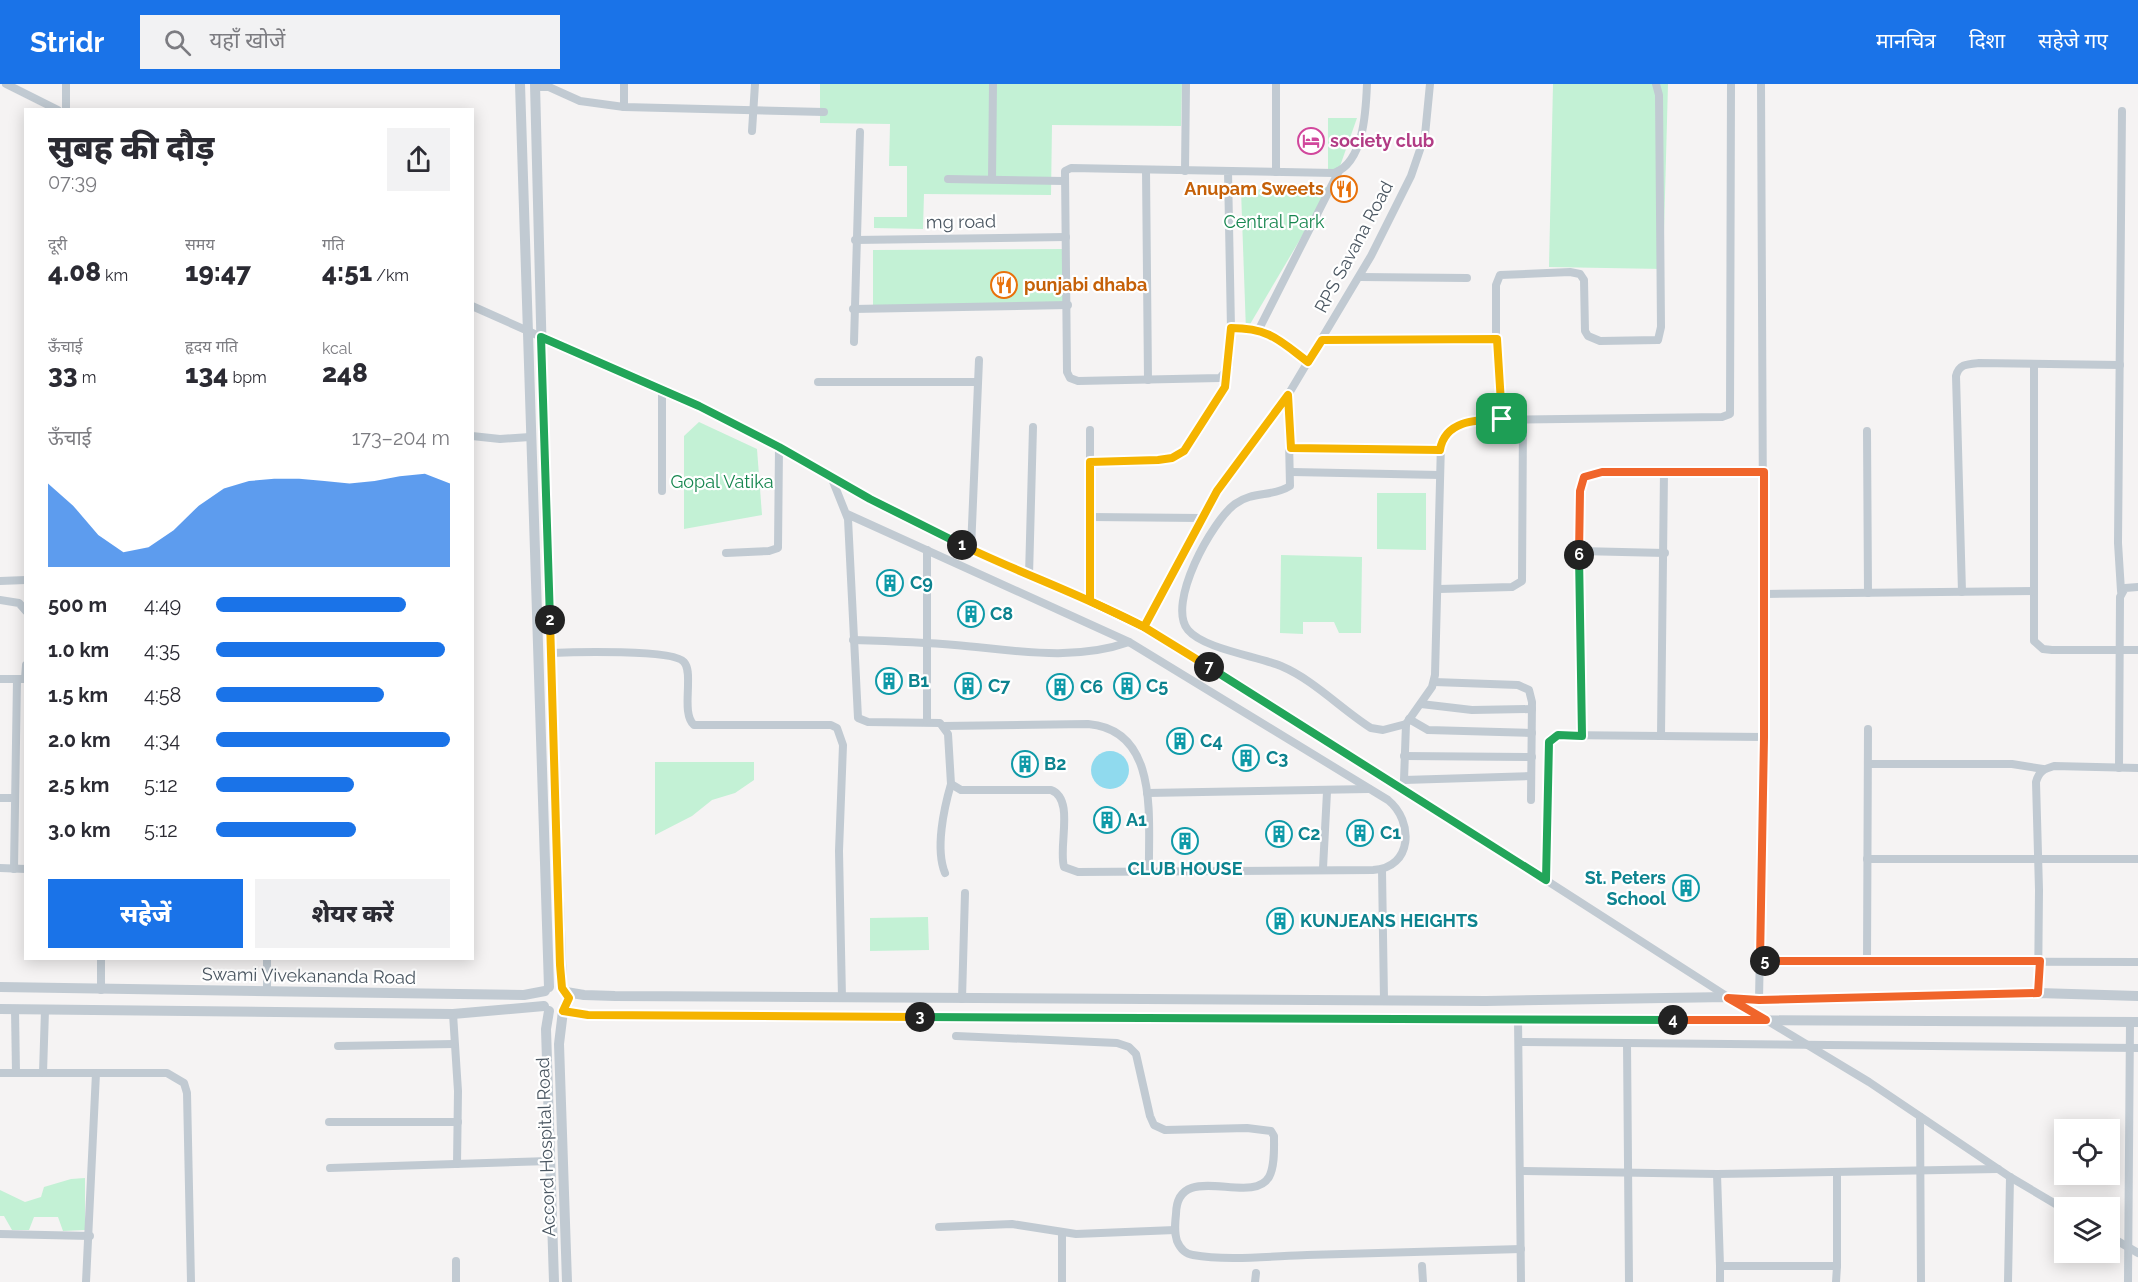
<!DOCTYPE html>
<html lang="hi">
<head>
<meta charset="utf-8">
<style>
  body { margin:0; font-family:Raleway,"Noto Sans Devanagari",sans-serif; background:#f2f2f3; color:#2b2b33; height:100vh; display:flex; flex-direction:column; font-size:22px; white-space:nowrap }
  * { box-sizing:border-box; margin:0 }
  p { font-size:20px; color:#7c7c81 }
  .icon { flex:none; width:33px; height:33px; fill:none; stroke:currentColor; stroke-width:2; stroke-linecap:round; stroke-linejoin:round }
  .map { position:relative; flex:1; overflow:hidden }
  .details { position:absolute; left:24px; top:24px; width:450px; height:852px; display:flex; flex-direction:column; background:#fff; border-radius:0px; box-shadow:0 3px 15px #0003 }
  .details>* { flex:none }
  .tools { position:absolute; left:2054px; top:1035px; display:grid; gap:12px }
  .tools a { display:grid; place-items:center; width:66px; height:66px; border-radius:0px; background:#fff; box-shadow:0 3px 15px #0003; font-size:30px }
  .pin { position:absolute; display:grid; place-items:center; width:51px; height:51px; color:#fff; margin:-26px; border-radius:12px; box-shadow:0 3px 9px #0006 }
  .km { position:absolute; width:30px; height:30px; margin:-15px; border-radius:50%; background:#222; color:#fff; font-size:16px; line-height:30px; text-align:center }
  .round { display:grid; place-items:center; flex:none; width:63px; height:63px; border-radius:0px; background:#f2f2f3 }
  .overview { display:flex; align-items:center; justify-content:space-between; height:102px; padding:0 24px }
  h1 { font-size:33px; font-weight:800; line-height:45px }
  .figures { display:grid; grid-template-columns:repeat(3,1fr); gap:9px; height:102px; padding:6px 24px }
  .figures div { display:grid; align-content:center }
  .figures b { font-size:26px; font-weight:800 }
  .figures small { font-size:16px; font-weight:400 }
  .figures p { font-size:16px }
  .chart { height:168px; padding:12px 24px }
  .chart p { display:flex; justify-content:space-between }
  .chart svg { width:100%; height:108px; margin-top:6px; fill:#1a73e8; opacity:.7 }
  .action { display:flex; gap:12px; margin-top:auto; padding:12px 24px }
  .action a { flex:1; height:69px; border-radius:0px; background:#1a73e8; color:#fff; font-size:24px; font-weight:800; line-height:69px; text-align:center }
  .action a+a { background:#f2f2f3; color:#2b2b33 }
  ul { padding:0 24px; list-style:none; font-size:20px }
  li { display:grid; grid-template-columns:96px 72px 1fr; align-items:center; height:45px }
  li i { height:15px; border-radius:8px; background:#1a73e8 }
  header { display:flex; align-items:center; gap:36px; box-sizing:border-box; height:84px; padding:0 30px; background:#1a73e8; color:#fff }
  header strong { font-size:28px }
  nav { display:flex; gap:33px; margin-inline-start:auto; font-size:21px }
  .search { width:420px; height:54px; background:#f2f2f3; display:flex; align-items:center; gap:15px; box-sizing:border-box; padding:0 21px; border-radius:0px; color:#7c7c81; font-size:22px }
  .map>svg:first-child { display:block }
</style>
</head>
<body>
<header>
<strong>Stridr</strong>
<div class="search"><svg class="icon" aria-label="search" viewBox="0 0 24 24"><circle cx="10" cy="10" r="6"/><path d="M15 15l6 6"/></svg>यहाँ खोजें</div>
<nav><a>मानचित्र</a><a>दिशा</a><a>सहेजे गए</a></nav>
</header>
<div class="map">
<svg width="2138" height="1198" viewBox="0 0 2138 1198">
  <rect width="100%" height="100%" fill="#f5f3f3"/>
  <!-- green -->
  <g fill="#c3f1d5">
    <polygon points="820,0 1182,0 1181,42 1052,41 1051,111 924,110 923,145 874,144 874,133 907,133 907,82 889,82 890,40 820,39"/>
    <polygon points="1553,0 1668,0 1663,185 1549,183"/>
    <polygon points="1328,34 1357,34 1339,85 1328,85"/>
    <polygon points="1331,103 1246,247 1241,106"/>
    <polygon points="1063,165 1063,220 873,222 873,166"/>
    <polygon points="699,338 757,365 762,431 684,445 684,352"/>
    <polygon points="1377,409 1426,409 1426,466 1377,465"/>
    <polygon points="1281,471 1362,473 1361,549 1339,549 1334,538 1303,538 1303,550 1280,549"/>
    <polygon points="655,678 754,678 754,696 735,709 712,716 692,732 655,751"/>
    <polygon points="928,833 929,866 870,867 870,834"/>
    <polygon points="85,1094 85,1146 63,1147 58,1133 34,1133 29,1146 12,1146 4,1132 0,1132 0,1106 25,1118 41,1113 44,1103 71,1095"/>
  </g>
  <!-- water -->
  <circle fill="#90daee" cx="1110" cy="686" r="19"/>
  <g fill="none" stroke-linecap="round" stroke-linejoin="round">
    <!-- minor -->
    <g stroke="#c1cad2" stroke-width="8">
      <polyline points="6,0 58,26"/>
      <polyline points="624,0 624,23"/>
      <polyline points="1276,0 1276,88"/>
      <polyline points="535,3 549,3 580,17 624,23 824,28"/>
      <polyline points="66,26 66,0"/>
      <polyline points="752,47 755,0"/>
      <polyline points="1146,86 1148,296"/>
      <polyline points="1185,87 1186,0"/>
      <path d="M1228 87 1231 245 1229 283 1220 294 1078 297 1070 294 1067 288 1065 87 1071 84 1334 89C1364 79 1366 26 1367 0"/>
      <polyline points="948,95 1064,97"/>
      <polyline points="992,95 993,0"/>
      <polyline points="855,156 1066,153"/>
      <polyline points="1360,193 1467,194"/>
      <polyline points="472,222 699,323 779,363 870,415 1006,482 1102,521 1144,543 1404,705 1728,913 1869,998 2010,1093 2064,1125"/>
      <polyline points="853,225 1068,221"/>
      <path d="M1231 245C1269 244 1279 256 1308 278"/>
      <polyline points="1259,245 1339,87"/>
      <polyline points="1496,255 1496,201 1500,191 1570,188 1580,190 1584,196 1585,247 1588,252 1600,257 1658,256 1661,243 1659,11 1656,0"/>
      <polyline points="1322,256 1496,255 1502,335"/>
      <polyline points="854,258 860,48"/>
      <polyline points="2034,280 2034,557 2043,565 2052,566 2138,566"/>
      <polyline points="818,298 978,298"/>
      <polyline points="662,306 662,407"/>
      <path d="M1288 311 1290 402C1273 413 1252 407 1235 420 1212 437 1166 520 1188 546 1204 565 1257 572 1281 582 1314 596 1341 625 1371 644L1383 646 1406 640"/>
      <polyline points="1867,347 1868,509"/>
      <polyline points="472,352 500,355 530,353"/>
      <polyline points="1291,364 1440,366"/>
      <path d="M1090 378C1113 378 1168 382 1184 367 1195 356 1202 341 1210 328 1217 317 1228 305 1225 291"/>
      <polyline points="1292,388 1440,391"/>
      <path d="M832 395 848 435 858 634 868 638 940 639 948 650 951 700 961 706H1051C1075 715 1058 762 1064 783L1078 788 1373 786C1413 784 1414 737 1388 716L1129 558 847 430"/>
      <polyline points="1090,433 1201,434"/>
      <polyline points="971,465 979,276"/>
      <polyline points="927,466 927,637"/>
      <polyline points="1579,467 1665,469"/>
      <polyline points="726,469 769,467 778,464 779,363"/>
      <polyline points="1029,492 1033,343"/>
      <polyline points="0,497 26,496"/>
      <polyline points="1439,505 1512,503 1522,497 1523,335"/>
      <polyline points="2121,507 2118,459 2122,27"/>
      <path d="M1962 508 1956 292C1959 280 1967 280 1979 279L2120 281"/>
      <polyline points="1764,510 2034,507"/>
      <polyline points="0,516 19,519 26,527"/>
      <polyline points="1090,517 1090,346"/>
      <polyline points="1144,543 1217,407 1288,311 1371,172 1411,92 1425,51 1430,0"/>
      <path d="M853 556C887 557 921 558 955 561 1013 566 1073 578 1129 558"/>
      <path d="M551 569C571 568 674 565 684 578 689 584 688 594 688 601 688 613 685 633 694 641H831L837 644 843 661 839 767 842 914"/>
      <polyline points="0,595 26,595"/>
      <polyline points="25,595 26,581"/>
      <polyline points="1434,598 1518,601 1529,606 1532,618 1531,716"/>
      <polyline points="1421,620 1472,626 1532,625"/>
      <polyline points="1409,635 1428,646 1532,649"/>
      <path d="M943 642 1088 640C1160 646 1148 735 1149 787"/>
      <polyline points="1582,652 1580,407 1584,393 1602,388 1664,387 1764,388"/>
      <polyline points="1661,652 1664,387"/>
      <polyline points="1404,672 1532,673"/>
      <polyline points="1868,680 2012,680 2043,685"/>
      <polyline points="2119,684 2120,513 2125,504 2138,503"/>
      <path d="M1531 692 1404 696 1406 640 1432 603 1435 591 1441 359C1447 339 1470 338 1488 336L1722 333 1730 330 1731 0"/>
      <polyline points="1147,709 1369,705"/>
      <polyline points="0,714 15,714"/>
      <polyline points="1867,775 2138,775"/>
      <polyline points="0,784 26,785"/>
      <polyline points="1323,784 1327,708"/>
      <polyline points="14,785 17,596"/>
      <polyline points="1382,786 1384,916"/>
      <path d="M945 789C935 765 944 724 951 700"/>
      <polyline points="1546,796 1549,666 1551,654 1558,651 1764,653"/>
      <polyline points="101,874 101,906"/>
      <polyline points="1760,877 2138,878"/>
      <polyline points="1867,878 1868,645"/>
      <polyline points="267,908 267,874"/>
      <path d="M2038 909 2039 806 2036 698C2039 687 2044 685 2054 682L2138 684"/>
      <polyline points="962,915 965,809"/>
      <polyline points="1759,916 1764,653 1761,0"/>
      <polyline points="15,925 16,989"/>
      <polyline points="453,930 458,1007 457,1080"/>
      <polyline points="1518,935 1521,1198"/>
      <path d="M956 952 1117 959 1129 963 1136 970 1150 1032 1154 1041 1165 1046 1247 1044 1271 1047 1274 1052C1274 1064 1275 1082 1269 1093 1252 1123 1177 1075 1176 1130 1175 1139 1174 1148 1177 1157 1180 1164 1185 1170 1193 1171 1226 1177 1273 1172 1307 1171 1378 1169 1449 1167 1521 1165"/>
      <polyline points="1519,958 2138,964"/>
      <polyline points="1627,959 1629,1198"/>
      <polyline points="338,962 454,960"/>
      <polyline points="0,989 167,989 184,999 187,1009 191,1198"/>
      <polyline points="43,989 45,926"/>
      <polyline points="1920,1033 1921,1198"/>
      <polyline points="329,1038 458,1038"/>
      <polyline points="330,1084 550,1077"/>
      <polyline points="1521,1087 1717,1090 1998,1085"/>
      <polyline points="1717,1090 1720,1182"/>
      <polyline points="939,1143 1012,1140 1076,1150 1175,1146"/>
      <polyline points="0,1150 90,1152"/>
      <polyline points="2109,1152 2138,1169"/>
      <polyline points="1422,1182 1423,1198"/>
      <polyline points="86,1198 96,989"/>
      <polyline points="456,1198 456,1177"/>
      <polyline points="1062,1198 1062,1149"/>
      <polyline points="1255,1198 1256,1189"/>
      <polyline points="1720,1198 1720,1182 1837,1182 1837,1089"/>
      <polyline points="1836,1198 1837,1182"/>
      <polyline points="2008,1198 2010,1093"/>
      <polyline points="2128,1198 2130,938"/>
    </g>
    <!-- tertiary -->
    <g stroke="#c1cad2" stroke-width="10">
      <polyline points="520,0 549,903"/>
      <polyline points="535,0 546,436 562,904"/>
      <polyline points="0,903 524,911 545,907"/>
      <polyline points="566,908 584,911 615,912 1486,917 1728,913 1759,916 2038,909 2138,912"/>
      <polyline points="0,925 453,930 544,922"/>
      <polyline points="549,927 546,945 554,1198"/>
      <polyline points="567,1198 559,960 563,927 588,931 2138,938"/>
    </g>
  </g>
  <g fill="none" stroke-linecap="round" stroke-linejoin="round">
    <defs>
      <path id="split-1" d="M962 461C1022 490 1085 512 1144 543L1217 407 1288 311 1291 364 1440 366C1445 336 1477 336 1502 335"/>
      <polyline id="split-2" points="550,536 541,253 699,322 779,363 870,415 962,461"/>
      <polyline id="split-3" points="550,536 560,881 562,904 569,914 563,927 588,931 920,933"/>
      <polyline id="split-4" points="920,933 1673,936"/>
      <polyline id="split-5" points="1673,936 1766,936 1728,914 1759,916 2038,909 2040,877 1765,877"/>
      <polyline id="split-6" points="1579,471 1580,407 1584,393 1602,388 1764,388 1764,653 1760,877 1765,877"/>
      <polyline id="split-7" points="1209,583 1546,796 1549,658 1558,651 1582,652 1579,471"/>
      <path id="split-8" d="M1209 583 1144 543 1090 517V378L1158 376 1172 374 1184 367 1225 303 1231 244C1269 244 1279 256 1308 278L1322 256 1497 255 1502 335"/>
    </defs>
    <!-- split-1 casing -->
    <use href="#split-1" stroke="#fff" stroke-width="12"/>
    <!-- split-2 casing -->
    <use href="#split-2" stroke="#fff" stroke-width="12"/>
    <!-- split-3 casing -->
    <use href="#split-3" stroke="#fff" stroke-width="12"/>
    <!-- split-4 casing -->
    <use href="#split-4" stroke="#fff" stroke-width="12"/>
    <!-- split-5 casing -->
    <use href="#split-5" stroke="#fff" stroke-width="12"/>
    <!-- split-6 casing -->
    <use href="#split-6" stroke="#fff" stroke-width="12"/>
    <!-- split-7 casing -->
    <use href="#split-7" stroke="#fff" stroke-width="12"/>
    <!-- split-8 casing -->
    <use href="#split-8" stroke="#fff" stroke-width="12"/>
    <!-- split-1 -->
    <use href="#split-1" stroke="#f5b400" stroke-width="8"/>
    <!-- split-2 -->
    <use href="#split-2" stroke="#22a559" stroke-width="8"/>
    <!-- split-3 -->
    <use href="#split-3" stroke="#f5b400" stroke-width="8"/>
    <!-- split-4 -->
    <use href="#split-4" stroke="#22a559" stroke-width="8"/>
    <!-- split-5 -->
    <use href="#split-5" stroke="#f0652b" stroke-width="8"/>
    <!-- split-6 -->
    <use href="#split-6" stroke="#f0652b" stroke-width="8"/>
    <!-- split-7 -->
    <use href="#split-7" stroke="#22a559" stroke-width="8"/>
    <!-- split-8 -->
    <use href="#split-8" stroke="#f5b400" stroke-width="8"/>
  </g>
  <!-- icons -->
  <defs>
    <symbol id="hotel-ring" viewBox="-11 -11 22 22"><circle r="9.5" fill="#fff" stroke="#d1479c" stroke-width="1.5"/><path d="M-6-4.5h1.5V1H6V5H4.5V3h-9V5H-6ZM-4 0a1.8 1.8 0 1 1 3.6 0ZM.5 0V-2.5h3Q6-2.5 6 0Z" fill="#d1479c"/></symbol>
    <symbol id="restaurant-ring" viewBox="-11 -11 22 22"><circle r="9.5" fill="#fff" stroke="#e8710a" stroke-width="1.5"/><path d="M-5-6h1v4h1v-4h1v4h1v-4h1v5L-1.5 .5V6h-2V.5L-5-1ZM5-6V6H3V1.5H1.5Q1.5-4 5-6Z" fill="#e8710a"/></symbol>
    <symbol id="building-ring" viewBox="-11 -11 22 22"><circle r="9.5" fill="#fff" stroke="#0f9aa8" stroke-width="1.5"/><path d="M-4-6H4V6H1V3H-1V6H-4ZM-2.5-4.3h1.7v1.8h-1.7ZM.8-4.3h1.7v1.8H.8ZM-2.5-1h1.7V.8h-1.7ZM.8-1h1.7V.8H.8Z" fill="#0f9aa8"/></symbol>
  </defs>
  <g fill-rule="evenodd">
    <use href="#hotel-ring" x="1296" y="42" width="30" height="30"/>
    <use href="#restaurant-ring" x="1329" y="90" width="30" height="30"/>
    <use href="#restaurant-ring" x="989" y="186" width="30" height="30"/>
    <use href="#building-ring" x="875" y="484" width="30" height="30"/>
    <use href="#building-ring" x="956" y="515" width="30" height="30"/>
    <use href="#building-ring" x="874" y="582" width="30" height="30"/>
    <use href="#building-ring" x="953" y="587" width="30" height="30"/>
    <use href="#building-ring" x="1112" y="587" width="30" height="30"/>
    <use href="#building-ring" x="1045" y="588" width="30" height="30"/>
    <use href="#building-ring" x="1165" y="642" width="30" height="30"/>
    <use href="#building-ring" x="1231" y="659" width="30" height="30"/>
    <use href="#building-ring" x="1010" y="665" width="30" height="30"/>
    <use href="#building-ring" x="1092" y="721" width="30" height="30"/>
    <use href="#building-ring" x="1345" y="734" width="30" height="30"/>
    <use href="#building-ring" x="1264" y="735" width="30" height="30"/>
    <use href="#building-ring" x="1170" y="742" width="30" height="30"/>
    <use href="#building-ring" x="1671" y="789" width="30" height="30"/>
    <use href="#building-ring" x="1265" y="822" width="30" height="30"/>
  </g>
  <g text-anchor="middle" stroke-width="4.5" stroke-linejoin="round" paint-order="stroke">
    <!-- hotel labels -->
    <g font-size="18" font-weight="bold" fill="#b23c85" stroke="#fff" text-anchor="start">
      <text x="1330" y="63">society club</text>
    </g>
    <!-- food labels -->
    <g font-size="18" font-weight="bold" fill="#c56008" stroke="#fff" text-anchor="end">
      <text x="1324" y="111">Anupam Sweets</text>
      <text x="1024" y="207" text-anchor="start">punjabi dhaba</text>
    </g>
    <!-- street labels -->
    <g font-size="18" fill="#4a5661" stroke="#fff">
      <text transform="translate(961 138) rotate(-1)" y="6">mg road</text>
      <text transform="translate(1354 163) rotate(-62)" y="6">RPS Savana Road</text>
      <text transform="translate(309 892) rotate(1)" y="6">Swami Vivekananda Road</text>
      <text transform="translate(546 1063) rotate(-92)" y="6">Accord Hospital Road</text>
    </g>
    <!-- park labels -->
    <g font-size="18" fill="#17864f" stroke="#fff">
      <text x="1274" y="144">Central Park</text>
      <text x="722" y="404">Gopal Vatika</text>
    </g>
    <!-- culture labels -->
    <g font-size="18" font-weight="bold" fill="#0d838f" stroke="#fff" text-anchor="start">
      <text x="910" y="505">C9</text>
      <text x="990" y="536">C8</text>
      <text x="908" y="603">B1</text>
      <text x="988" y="608">C7</text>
      <text x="1146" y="608">C5</text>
      <text x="1080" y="609">C6</text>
      <text x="1200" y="663">C4</text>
      <text x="1266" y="680">C3</text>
      <text x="1044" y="686">B2</text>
      <text x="1126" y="742">A1</text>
      <text x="1380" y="755">C1</text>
      <text x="1298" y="756">C2</text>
      <text x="1185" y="791" text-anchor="middle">CLUB HOUSE</text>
      <text x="1666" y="800" text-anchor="end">St. Peters<tspan x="1666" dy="21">School</tspan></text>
      <text x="1300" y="843">KUNJEANS HEIGHTS</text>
    </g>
  </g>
</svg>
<div class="tools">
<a><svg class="icon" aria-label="locate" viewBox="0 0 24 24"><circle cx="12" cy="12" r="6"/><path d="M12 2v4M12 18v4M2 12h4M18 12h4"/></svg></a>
<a><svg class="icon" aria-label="layers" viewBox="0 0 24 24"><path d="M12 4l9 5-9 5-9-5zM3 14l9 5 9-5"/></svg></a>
</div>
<div class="pin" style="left:1502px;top:335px;background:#1e9e55"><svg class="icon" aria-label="arrive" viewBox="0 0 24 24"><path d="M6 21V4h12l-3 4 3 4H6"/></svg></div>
<b class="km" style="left:962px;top:461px">1</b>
<b class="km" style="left:550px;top:536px">2</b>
<b class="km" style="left:920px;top:933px">3</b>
<b class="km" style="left:1673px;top:936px">4</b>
<b class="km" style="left:1765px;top:877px">5</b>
<b class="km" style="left:1579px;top:471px">6</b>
<b class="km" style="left:1209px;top:583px">7</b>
<section class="details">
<div class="overview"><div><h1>सुबह की दौड़</h1><p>07:39</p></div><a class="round"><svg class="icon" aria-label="share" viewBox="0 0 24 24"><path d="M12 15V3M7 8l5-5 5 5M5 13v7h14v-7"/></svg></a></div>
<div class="figures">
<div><p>दूरी</p><b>4.08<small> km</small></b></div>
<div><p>समय</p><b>19:47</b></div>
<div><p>गति</p><b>4:51<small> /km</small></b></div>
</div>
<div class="figures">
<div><p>ऊँचाई</p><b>33<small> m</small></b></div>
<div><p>हृदय गति</p><b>134<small> bpm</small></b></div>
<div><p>kcal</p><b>248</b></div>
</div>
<div class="chart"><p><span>ऊँचाई</span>173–204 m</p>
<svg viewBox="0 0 160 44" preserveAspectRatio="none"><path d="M0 44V10L10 19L20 31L30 38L40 36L50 29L60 19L70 12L80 9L90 8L100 8L110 9L120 10L130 9L140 7L150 6L160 10V44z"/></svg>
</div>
<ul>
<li><b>500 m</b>4:49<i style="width:81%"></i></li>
<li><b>1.0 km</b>4:35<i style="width:98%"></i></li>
<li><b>1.5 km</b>4:58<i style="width:72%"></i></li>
<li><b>2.0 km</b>4:34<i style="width:100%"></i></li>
<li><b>2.5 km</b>5:12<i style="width:59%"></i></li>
<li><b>3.0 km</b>5:12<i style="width:60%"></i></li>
</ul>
<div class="action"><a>सहेजें</a><a>शेयर करें</a></div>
</section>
</div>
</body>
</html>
